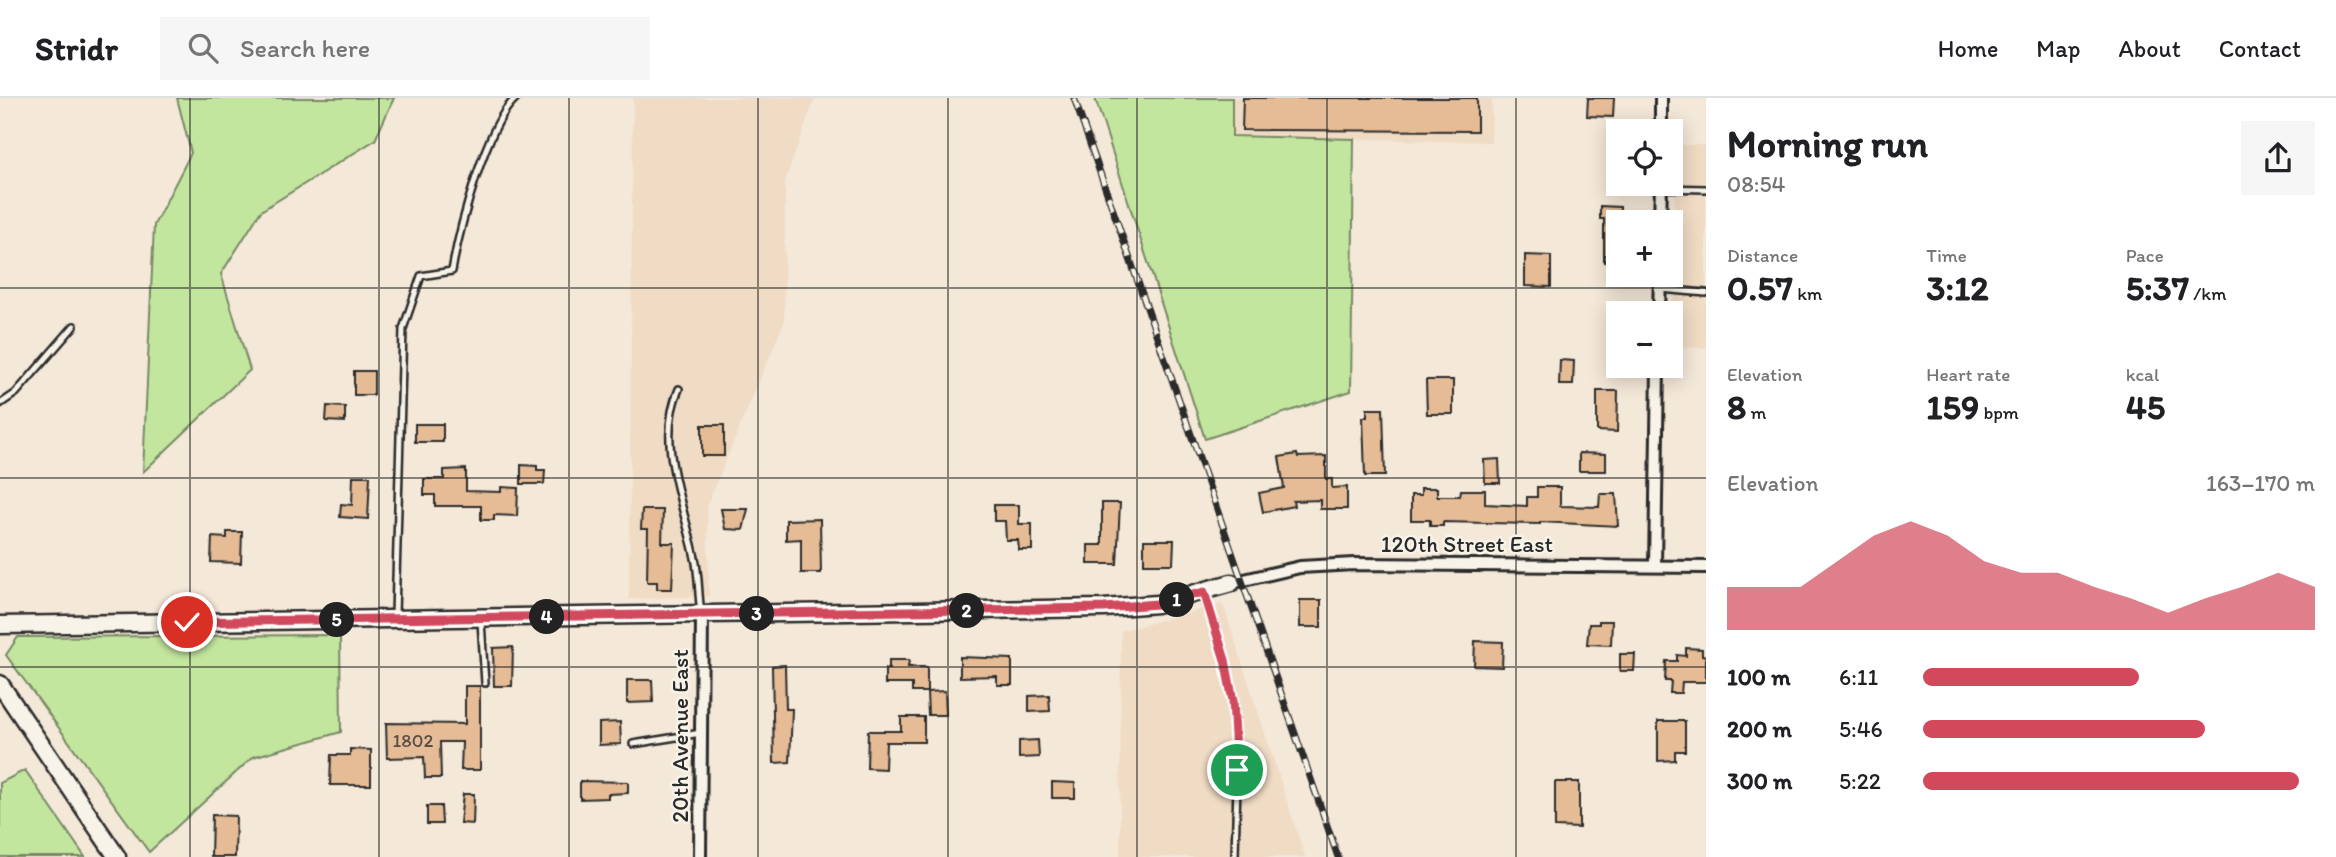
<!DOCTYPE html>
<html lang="en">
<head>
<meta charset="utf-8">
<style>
  body { margin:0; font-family:Itim,sans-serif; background:#f6f6f6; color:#202124; height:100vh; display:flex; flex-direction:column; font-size:26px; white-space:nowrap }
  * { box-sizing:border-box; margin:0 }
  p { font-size:23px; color:#757577 }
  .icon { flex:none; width:38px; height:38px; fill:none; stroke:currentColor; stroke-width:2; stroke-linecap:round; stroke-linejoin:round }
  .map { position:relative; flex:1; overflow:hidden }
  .details { display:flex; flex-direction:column; background:#fff; width:630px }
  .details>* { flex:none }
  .fabs { position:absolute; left:1606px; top:21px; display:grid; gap:14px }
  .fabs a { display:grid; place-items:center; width:77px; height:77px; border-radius:0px; background:#fff; box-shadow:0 4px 18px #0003; font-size:35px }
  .pin { position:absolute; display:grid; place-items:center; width:60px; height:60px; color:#fff; margin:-30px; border:4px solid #fff; border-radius:50%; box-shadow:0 2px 7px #0007 }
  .km { position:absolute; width:35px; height:35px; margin:-18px; border-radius:50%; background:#222; color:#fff; font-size:19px; line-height:35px; text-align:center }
  .round { display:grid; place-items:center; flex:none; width:74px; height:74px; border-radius:0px; background:#f6f6f6 }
  .overview { display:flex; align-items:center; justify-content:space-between; height:119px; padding:0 21px }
  h1 { font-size:38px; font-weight:700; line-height:52px }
  .stats { display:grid; grid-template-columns:repeat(3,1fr); gap:10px; height:119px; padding:7px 21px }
  .stats div { display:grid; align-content:center }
  .stats b { font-size:35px; font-weight:700 }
  .stats small { font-size:19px; font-weight:400 }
  .stats p { font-size:19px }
  .chart { height:196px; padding:14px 21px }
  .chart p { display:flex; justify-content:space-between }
  .chart svg { width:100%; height:126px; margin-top:7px; fill:#d1495b; opacity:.7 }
  ul { padding:0 21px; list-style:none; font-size:23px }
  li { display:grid; grid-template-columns:112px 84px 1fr; align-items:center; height:52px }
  li i { height:18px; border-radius:9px; background:#d1495b }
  header { display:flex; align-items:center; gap:42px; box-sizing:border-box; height:98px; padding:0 35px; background:#fff; border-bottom:2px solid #e0e0e0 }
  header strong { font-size:33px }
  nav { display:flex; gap:38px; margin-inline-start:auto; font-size:24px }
  .search { width:490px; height:63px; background:#f6f6f6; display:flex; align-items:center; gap:18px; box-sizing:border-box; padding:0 24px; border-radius:0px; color:#757577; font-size:26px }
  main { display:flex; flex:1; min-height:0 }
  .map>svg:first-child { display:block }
</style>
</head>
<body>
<header>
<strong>Stridr</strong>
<div class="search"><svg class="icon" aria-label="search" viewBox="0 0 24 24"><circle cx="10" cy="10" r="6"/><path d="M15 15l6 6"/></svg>Search here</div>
<nav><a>Home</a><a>Map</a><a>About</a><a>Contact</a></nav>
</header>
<main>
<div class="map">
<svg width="1706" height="759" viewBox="0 0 1706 759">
  <rect width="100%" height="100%" fill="#f4e8d8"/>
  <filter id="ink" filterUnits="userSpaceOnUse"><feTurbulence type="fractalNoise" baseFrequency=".0143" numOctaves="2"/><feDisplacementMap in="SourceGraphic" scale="14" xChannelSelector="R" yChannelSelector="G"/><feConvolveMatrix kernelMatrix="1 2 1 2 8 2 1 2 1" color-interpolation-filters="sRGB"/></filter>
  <g filter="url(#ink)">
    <!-- built -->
    <g fill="#f0dbc4">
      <polygon points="633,0 815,0 785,83 784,224 707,407 709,498 629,501"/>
      <polygon points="1232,0 1492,0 1491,44 1231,38"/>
      <polygon points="1675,47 1706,47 1706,250 1674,249"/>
      <polygon points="1223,506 1305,759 1120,759 1121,533"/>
    </g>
    <!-- green -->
    <g fill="#c3e69f" stroke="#778865" stroke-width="2">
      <polygon points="177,0 394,0 375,42 261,113 221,176 250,272 143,374 154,127 191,55"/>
      <polygon points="1095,0 1232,0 1232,38 1354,41 1351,293 1205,341"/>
      <polygon points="340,537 341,634 253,659 149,754 6,557 18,539"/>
      <polygon points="25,672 85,759 0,759 0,685"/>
    </g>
    <!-- building -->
    <g fill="#e6bc96" stroke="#2b2b2b" stroke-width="2">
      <polygon points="1243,0 1477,0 1477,33 1242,32"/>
      <polygon points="1588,0 1614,0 1613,19 1587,18"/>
      <polygon points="1600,108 1620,109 1619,164 1604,164 1604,121 1600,121"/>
      <polygon points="1525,157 1551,158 1551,189 1525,188"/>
      <polygon points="1560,262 1574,263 1573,287 1559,287"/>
      <rect x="354" y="273" width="20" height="24"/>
      <polygon points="1426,282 1453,282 1453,316 1427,316"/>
      <polygon points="1597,293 1618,293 1617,334 1597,333"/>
      <polygon points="327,308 345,309 345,324 326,323"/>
      <polygon points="1367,311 1383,311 1385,378 1365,378 1363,319 1367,319"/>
      <rect x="415" y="326" width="28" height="18"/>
      <rect x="702" y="327" width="22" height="31"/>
      <polygon points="1579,355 1606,356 1606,373 1579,373"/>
      <polygon points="1297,356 1298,359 1326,358 1326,381 1332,381 1332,390 1347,389 1347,411 1320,411 1320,402 1293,403 1294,408 1263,414 1259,395 1284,390 1279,359"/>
      <polygon points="1499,361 1500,385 1485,385 1484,362"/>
      <polygon points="521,367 537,368 537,372 545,372 544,386 521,386"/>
      <polygon points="466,371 466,393 501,394 501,389 518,390 517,418 494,417 494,422 481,422 481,408 435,408 435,397 424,397 424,381 444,381 444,372"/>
      <polygon points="353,378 370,378 368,421 340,419 341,406 352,407"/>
      <polygon points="1537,389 1560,389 1560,408 1599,409 1600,396 1616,396 1618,428 1540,424 1540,426 1443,424 1443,428 1430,428 1430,422 1411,422 1411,397 1421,397 1421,390 1437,390 1437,398 1460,398 1461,392 1485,392 1485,406 1527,408 1527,399 1537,399"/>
      <polygon points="1102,405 1120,405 1117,466 1088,466 1088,447 1102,447"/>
      <polygon points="994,407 1019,407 1019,426 1032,426 1032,452 1019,452 1018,442 1006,442 1005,423 994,423"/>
      <polygon points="721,411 748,411 743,432 725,431"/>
      <polygon points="642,412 663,412 662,445 674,445 672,491 657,491 657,484 647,484 648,431 641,431"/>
      <polygon points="820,421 821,475 801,475 801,441 786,442 786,422"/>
      <polygon points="227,434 242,434 241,465 211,464 212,439 227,440"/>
      <polygon points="1144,442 1174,442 1173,466 1144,466"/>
      <rect x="1300" y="502" width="21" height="27"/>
      <polygon points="1599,523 1612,523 1611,547 1587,546 1589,526 1599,526"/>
      <polygon points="1475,543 1503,544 1502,569 1474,568"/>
      <polygon points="513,549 512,588 494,588 493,550"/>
      <polygon points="1686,550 1702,551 1702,557 1706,558 1706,584 1682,584 1681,595 1670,595 1671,583 1665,583 1666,563 1677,563 1677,557 1686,558"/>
      <polygon points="1620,556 1635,556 1634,573 1620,573"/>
      <polygon points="960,559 1012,561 1012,587 997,587 997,578 960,579"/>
      <polygon points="889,562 909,562 908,569 927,569 927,594 912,594 912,586 885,586 885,571 889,571"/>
      <polygon points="785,567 786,611 792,611 790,664 774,665 772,568"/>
      <polygon points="627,582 652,582 653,604 627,605"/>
      <polygon points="465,588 480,588 480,672 461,672 462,644 440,644 441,680 425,680 424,659 387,660 386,625 465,626"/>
      <polygon points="945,593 946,617 928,617 927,594"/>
      <polygon points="1049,597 1050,613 1029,614 1029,598"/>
      <polygon points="901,619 924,619 924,644 886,644 885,671 867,670 868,633 901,633"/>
      <polygon points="1658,623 1685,623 1685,653 1675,653 1675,662 1658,663"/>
      <polygon points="620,624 621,646 599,647 599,625"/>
      <polygon points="1038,642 1039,659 1019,660 1019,643"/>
      <polygon points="350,651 371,652 371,687 330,687 331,657 350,657"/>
      <polygon points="580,683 628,684 628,695 608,696 608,700 580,701"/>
      <polygon points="1052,684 1075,685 1075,700 1052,700"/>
      <polygon points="1555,684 1579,684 1579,730 1555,729"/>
      <polygon points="463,696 474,696 473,726 460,725"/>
      <polygon points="427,708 441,708 442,726 427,726"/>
      <polygon points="212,717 236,718 235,759 211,759"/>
    </g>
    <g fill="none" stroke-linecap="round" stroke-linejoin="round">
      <defs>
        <g id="lane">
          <polyline points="1661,90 1706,91"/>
          <polyline points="1660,191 1706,195"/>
          <path d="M679 291C655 344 684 406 695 460 699 477 698 496 701 514"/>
          <polyline points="0,306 16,295 74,228"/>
          <path d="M1204 494C1215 529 1229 566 1233 603 1240 654 1236 707 1235 759"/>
          <path d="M395 517 403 231 421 178 452 173C459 132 486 26 516 0"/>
          <polyline points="481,523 485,585"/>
          <polyline points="633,646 701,635"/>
        </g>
        <g id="street">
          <polyline points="1661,33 1661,0"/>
          <polyline points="1660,124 1661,86"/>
          <polyline points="1659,215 1660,177"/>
          <polyline points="1655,468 1658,268"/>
          <polyline points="1231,485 1300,469 1354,466 1706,469"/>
          <polyline points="700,759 702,517"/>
        </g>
        <g id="secondary">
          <polyline points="0,527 1104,510 1157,506 1231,485"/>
          <polyline points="0,586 117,759"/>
        </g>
      </defs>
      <!-- lane casing -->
      <use href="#lane" stroke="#2b2b2b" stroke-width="10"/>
      <!-- street casing -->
      <use href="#street" stroke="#2b2b2b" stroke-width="16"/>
      <!-- secondary casing -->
      <use href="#secondary" stroke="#2b2b2b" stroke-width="21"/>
      <!-- lane -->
      <use href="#lane" stroke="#f7f3e8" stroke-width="5"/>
      <!-- street -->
      <use href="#street" stroke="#f7f3e8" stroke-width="10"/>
      <!-- secondary -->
      <use href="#secondary" stroke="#f7f3e8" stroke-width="16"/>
      <defs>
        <polyline id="rail" points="1074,0 1338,759"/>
      </defs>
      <!-- rail casing -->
      <use href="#rail" stroke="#2b2b2b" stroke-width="7"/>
      <!-- rail -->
      <use href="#rail" stroke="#f7f3e8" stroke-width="4.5" stroke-dasharray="13" stroke-linecap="butt"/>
    </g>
  </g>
  <g fill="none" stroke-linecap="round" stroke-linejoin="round" filter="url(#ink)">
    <defs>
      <polyline id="route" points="187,524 1104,510 1157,506 1204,494 1225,562 1233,603 1237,672"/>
    </defs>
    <!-- route casing -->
    <use href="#route" stroke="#fff" stroke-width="14"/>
    <!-- route -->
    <use href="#route" stroke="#d1495b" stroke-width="9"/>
  </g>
  <!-- grid -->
  <path fill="none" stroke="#2b2b2b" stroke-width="2" stroke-opacity="0.55" d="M190 0V759M379 0V759M569 0V759M758 0V759M948 0V759M1137 0V759M1327 0V759M1516 0V759M0 190H1706M0 380H1706M0 569H1706"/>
  <g text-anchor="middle" stroke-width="5" stroke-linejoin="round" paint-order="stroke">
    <!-- number labels -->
    <g font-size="19" fill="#5a4f46">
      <text x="413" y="649">1802</text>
    </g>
    <!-- street labels -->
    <g font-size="23" fill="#2b2b2b" stroke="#f7f3e8">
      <text x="1467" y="454">120th Street East</text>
      <text transform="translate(680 638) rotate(-90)" y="8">20th Avenue East</text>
    </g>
  </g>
</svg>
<div class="fabs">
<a><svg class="icon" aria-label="locate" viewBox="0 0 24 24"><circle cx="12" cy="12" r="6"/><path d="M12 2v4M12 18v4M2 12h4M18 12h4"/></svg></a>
<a>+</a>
<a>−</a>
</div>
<div class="pin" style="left:1237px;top:672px;background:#1e9e55"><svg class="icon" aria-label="arrive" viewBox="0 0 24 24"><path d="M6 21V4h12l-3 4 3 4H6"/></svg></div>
<div class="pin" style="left:187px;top:524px;background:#d93025"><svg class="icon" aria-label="check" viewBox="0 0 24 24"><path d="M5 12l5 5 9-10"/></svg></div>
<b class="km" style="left:1177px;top:502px">1</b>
<b class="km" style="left:967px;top:513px">2</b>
<b class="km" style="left:757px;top:516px">3</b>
<b class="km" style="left:547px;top:519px">4</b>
<b class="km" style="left:337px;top:522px">5</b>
</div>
<section class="details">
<div class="overview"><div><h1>Morning run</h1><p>08:54</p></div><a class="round"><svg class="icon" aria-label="share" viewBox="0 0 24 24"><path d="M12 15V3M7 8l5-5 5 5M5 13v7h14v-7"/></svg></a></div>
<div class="stats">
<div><p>Distance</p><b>0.57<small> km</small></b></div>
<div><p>Time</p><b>3:12</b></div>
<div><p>Pace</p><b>5:37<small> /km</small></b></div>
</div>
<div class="stats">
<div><p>Elevation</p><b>8<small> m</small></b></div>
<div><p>Heart rate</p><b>159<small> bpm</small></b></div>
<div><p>kcal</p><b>45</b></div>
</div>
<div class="chart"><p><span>Elevation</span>163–170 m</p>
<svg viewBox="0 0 160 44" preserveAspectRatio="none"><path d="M0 44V29L10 29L20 29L30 20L40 11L50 6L60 11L70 20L80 24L90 24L100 29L110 33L120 38L130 33L140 29L150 24L160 29V44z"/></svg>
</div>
<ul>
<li><b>100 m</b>6:11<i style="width:55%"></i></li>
<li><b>200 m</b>5:46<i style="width:72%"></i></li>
<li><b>300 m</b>5:22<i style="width:96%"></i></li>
</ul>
</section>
</main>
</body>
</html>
